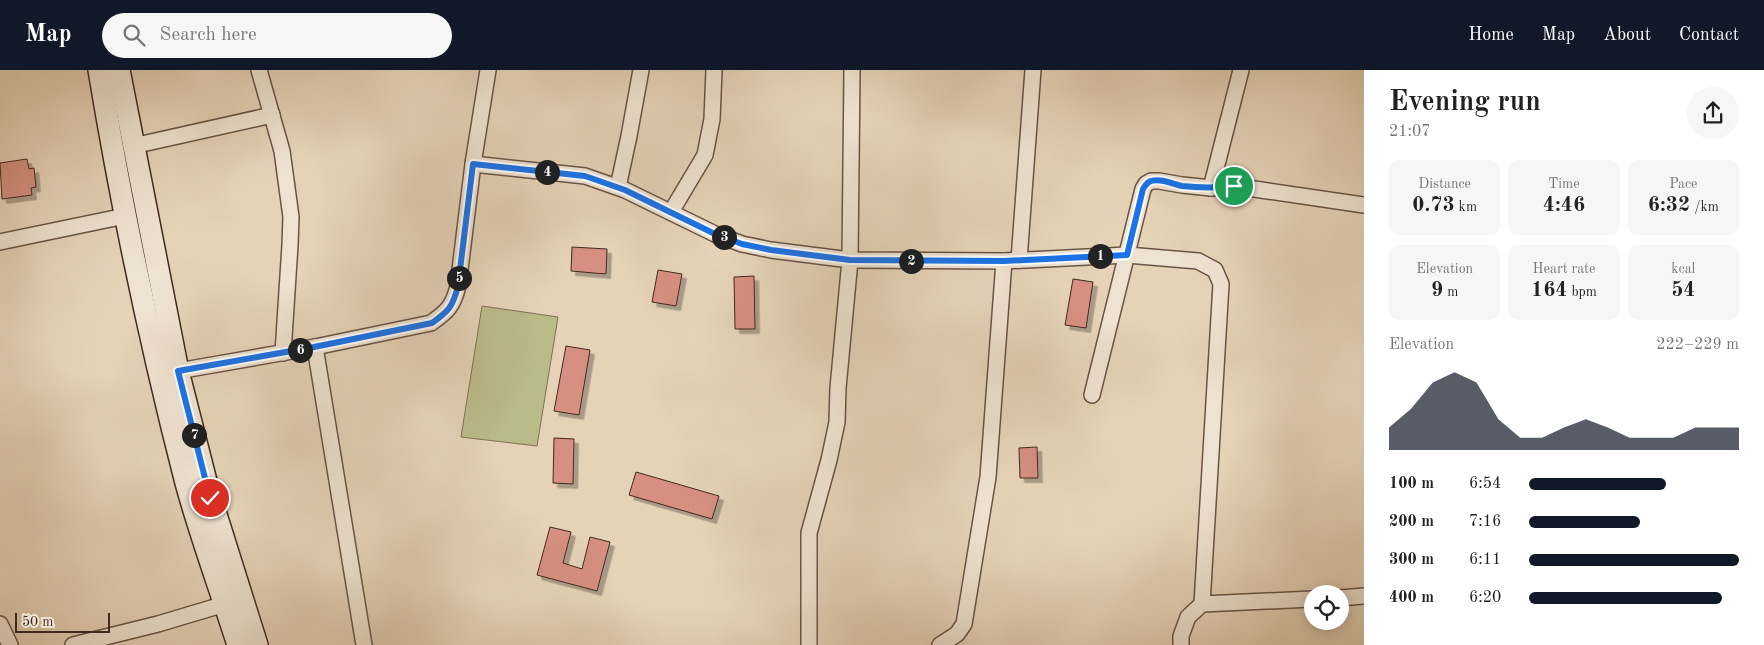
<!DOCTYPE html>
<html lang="en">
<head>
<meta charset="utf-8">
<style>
  body { margin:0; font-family:"Old Standard TT",serif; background:#f6f6f6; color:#222; height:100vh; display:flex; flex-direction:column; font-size:19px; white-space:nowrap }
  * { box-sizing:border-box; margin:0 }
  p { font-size:16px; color:#767676 }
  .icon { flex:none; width:28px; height:28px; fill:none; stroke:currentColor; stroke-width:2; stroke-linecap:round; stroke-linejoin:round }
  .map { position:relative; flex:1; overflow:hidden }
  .sheet { display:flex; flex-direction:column; background:#fff; width:400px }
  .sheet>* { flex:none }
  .buttons { position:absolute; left:1304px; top:515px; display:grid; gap:10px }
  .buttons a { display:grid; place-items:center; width:45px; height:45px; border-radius:50%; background:#fff; box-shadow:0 2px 12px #0003; font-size:25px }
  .scale { position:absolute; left:15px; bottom:12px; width:95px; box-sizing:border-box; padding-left:5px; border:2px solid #402a20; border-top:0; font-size:14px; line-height:18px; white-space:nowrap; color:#402a20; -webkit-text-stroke:4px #eee2d0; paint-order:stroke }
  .pin { position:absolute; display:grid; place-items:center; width:42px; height:42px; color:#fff; margin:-21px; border:2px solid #fff; border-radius:50%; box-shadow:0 1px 5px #0007 }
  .km { position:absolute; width:25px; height:25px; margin:-12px; border-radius:50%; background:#222; color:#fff; font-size:14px; line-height:25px; text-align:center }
  .round { display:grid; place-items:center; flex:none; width:52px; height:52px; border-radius:26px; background:#f6f6f6 }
  .head { display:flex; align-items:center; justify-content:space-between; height:85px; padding:0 25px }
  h1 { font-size:28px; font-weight:700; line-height:38px }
  .stats { display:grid; grid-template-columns:repeat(3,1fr); gap:8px; height:85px; padding:5px 25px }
  .stats div { display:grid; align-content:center; border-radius:10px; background:#f6f6f6; text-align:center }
  .stats b { font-size:21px; font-weight:700 }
  .stats small { font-size:14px; font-weight:400 }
  .stats p { font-size:14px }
  .chart { height:140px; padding:10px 25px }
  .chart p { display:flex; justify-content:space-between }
  .chart svg { width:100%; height:90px; margin-top:5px; fill:#111827; opacity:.7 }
  ul { padding:0 25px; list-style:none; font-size:16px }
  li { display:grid; grid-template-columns:80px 60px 1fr; align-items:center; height:38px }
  li i { height:12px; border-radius:6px; background:#111827 }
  header { display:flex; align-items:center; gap:30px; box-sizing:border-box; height:70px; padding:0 25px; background:#111827; color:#fff }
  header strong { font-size:24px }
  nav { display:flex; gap:28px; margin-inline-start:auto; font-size:18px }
  .search { width:350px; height:45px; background:#f6f6f6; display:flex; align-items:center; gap:12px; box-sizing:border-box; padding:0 18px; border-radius:28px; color:#767676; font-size:19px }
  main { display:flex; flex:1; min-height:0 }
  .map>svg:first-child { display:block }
</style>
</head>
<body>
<header>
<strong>Map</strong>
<div class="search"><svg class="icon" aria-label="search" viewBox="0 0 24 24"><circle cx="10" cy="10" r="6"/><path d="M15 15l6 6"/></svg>Search here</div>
<nav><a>Home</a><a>Map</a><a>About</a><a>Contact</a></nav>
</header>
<main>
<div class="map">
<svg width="1364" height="575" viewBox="0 0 1364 575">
  <defs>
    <filter id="shadow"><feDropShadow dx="4.5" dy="4.5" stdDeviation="0" flood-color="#0004"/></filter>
  </defs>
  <rect width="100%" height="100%" fill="#e5d2b7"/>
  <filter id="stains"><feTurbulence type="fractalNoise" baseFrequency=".004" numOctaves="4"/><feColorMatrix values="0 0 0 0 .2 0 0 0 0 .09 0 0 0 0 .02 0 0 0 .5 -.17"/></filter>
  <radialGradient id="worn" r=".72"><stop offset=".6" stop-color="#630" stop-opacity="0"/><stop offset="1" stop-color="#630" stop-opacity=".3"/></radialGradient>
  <!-- green -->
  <polygon fill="#bbba89" stroke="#7e7254" points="482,236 558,247 537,376 461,367"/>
  <!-- building -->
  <g fill="#d68f80" stroke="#402a20" filter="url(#shadow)">
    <polygon points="27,89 29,99 34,98 36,117 31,118 32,125 2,129 0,93"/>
    <polygon points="572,177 607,179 606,204 571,201"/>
    <polygon points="658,200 682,204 676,236 652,232"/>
    <polygon points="754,206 755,259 735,259 734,207"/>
    <polygon points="1073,209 1093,212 1086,258 1065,255"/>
    <polygon points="566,276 590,280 579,345 554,341"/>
    <polygon points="554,368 574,369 573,414 553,413"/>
    <polygon points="1037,377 1038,408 1020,408 1019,378"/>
    <polygon points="636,402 719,426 712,449 629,425"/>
    <polygon points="550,457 571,462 563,493 582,499 590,467 610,472 597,521 537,505"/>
  </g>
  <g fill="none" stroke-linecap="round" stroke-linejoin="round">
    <defs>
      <g id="street">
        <polyline points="259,0 282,81 291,147 290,175 283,283"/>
        <polyline points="133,76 272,45"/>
        <polyline points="473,94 585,106 625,120 715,164 742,174 771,180 850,190 1004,191 1127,185 1198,191 1215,200 1221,214 1202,534"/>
        <polyline points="618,117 629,66 641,0"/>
        <polyline points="1211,118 1241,0"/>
        <polyline points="671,142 705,85 712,49 714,0"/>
        <polyline points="0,172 125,146"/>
        <polyline points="1019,190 1033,0"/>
        <polyline points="315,277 364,575"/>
        <path d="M178 301 315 277 431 253C448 241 453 236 458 216L473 94 488 0"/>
        <polyline points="1092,325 1143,119 1146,114 1151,111 1159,111 1182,115 1211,118 1234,116 1364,135"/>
        <polyline points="1340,528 1364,526"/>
        <polyline points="0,554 10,575"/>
        <polyline points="73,575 158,554 225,534"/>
        <polyline points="809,575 809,463 829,390 837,352 838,318 850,190 852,0"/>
        <polyline points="940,575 957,564 964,554 988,407 1004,191"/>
        <polyline points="1181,575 1181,566 1188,547 1202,534 1312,529"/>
      </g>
      <g id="secondary">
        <path d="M99 0C122 139 151 277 186 413 201 468 221 521 238 575"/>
        <polyline points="119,0 178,301 208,419 257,575"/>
      </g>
    </defs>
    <!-- street casing -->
    <use href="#street" stroke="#695446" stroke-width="18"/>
    <!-- secondary casing -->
    <use href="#secondary" stroke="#402a20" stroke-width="24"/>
    <!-- street -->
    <use href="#street" stroke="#eee2d0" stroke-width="15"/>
    <!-- secondary -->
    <use href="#secondary" stroke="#eee2d0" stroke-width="21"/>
  </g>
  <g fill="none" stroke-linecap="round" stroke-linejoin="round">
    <defs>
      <path id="route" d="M210 428 178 301 314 277 432 253C449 241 453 236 458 216L473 94 585 106 625 120 715 164 742 174 771 180 850 190 1004 191 1127 185 1143 119C1145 116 1147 112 1151 111 1161 108 1173 114 1182 116 1200 118 1216 118 1234 116"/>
    </defs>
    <!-- route casing -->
    <use href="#route" stroke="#fff" stroke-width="10"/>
    <!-- route -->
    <use href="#route" stroke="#1a73e8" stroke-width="6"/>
  </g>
  <rect width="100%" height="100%" filter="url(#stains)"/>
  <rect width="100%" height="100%" fill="url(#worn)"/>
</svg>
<div class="buttons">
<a><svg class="icon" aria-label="locate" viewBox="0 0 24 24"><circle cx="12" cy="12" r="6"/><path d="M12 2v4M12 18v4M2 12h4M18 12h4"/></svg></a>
</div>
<div class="scale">50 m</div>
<div class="pin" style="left:1234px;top:116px;background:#1e9e55"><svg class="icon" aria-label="arrive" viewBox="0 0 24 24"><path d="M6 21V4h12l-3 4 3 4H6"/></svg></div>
<div class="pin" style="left:210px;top:428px;background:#d93025"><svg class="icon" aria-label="check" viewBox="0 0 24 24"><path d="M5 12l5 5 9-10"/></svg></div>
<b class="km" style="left:1100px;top:186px">1</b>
<b class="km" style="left:911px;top:191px">2</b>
<b class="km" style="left:724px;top:167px">3</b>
<b class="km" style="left:547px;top:102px">4</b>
<b class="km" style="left:459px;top:208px">5</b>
<b class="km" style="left:300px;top:280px">6</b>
<b class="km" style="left:194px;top:365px">7</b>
</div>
<section class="sheet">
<div class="head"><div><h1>Evening run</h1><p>21:07</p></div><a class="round"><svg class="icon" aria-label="share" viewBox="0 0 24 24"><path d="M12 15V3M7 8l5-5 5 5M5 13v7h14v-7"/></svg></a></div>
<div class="stats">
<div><p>Distance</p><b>0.73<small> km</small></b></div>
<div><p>Time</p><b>4:46</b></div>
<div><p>Pace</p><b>6:32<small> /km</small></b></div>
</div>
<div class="stats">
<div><p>Elevation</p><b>9<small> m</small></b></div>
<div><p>Heart rate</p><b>164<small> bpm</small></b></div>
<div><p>kcal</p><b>54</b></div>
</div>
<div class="chart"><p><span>Elevation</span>222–229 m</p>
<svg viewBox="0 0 160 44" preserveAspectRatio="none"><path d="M0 44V33L10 24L20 11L30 6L40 11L50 29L60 38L70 38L80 33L90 29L100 33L110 38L120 38L130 38L140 33L150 33L160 33V44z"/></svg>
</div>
<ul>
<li><b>100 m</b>6:54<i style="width:65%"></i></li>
<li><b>200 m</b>7:16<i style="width:53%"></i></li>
<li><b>300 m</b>6:11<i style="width:100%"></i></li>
<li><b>400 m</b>6:20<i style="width:92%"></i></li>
</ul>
</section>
</main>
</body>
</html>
